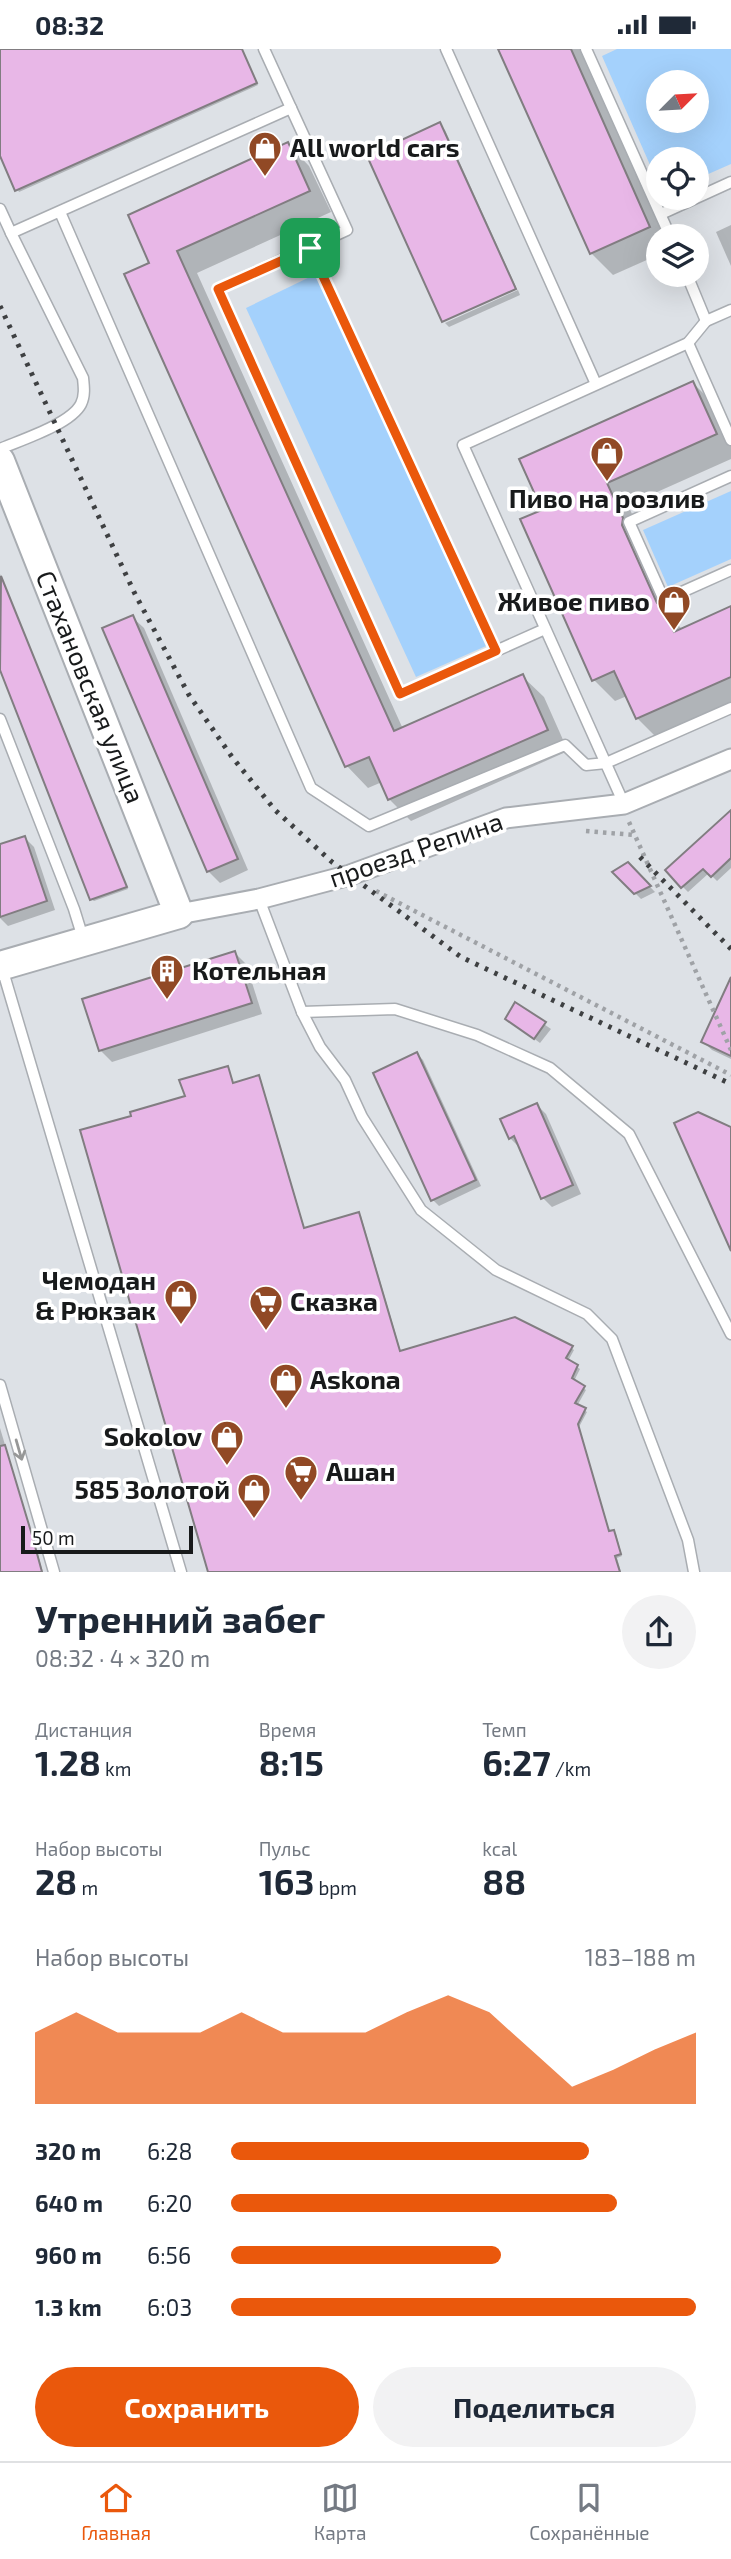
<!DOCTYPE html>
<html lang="ru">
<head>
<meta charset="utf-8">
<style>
  body { margin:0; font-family:"Exo 2",sans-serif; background:#f2f2f3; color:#1f2937; height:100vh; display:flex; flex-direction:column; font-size:26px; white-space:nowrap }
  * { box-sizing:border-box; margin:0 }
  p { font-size:23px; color:#747a83 }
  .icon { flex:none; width:38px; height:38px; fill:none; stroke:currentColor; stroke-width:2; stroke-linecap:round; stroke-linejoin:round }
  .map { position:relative; height:1523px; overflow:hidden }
  .side { display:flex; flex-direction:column; background:#fff; flex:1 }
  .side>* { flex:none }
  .needle { width:46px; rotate:66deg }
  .controls { position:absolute; left:646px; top:21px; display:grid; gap:14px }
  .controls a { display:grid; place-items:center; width:63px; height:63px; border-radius:50%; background:#fff; box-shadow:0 7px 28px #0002; font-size:35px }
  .scale { position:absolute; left:21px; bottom:18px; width:172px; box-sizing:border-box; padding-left:7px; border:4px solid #181a1b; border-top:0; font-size:19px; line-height:24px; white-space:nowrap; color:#181a1b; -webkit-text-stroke:5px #fff; paint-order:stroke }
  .pin { position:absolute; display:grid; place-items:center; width:60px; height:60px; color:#fff; margin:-30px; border-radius:14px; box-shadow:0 4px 10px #0006 }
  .round { display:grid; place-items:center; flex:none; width:74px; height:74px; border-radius:37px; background:#f2f2f3 }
  .head { display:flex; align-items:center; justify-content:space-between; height:119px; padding:0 35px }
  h1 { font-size:38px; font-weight:700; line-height:52px }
  .metrics { display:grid; grid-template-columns:repeat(3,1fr); gap:10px; height:119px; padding:7px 35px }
  .metrics div { display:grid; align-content:center }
  .metrics b { font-size:35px; font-weight:700 }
  .metrics small { font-size:19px; font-weight:400 }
  .metrics p { font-size:19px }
  .chart { height:196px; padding:14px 35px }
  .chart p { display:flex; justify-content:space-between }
  .chart svg { width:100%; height:126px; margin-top:7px; fill:#ea580c; opacity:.7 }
  .button { display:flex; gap:14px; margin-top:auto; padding:14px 35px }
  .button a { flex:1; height:80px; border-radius:42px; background:#ea580c; color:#fff; font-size:28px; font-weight:700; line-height:80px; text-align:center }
  .button a+a { background:#f2f2f3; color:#1f2937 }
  ul { padding:0 35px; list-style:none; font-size:23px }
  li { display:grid; grid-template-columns:112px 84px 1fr; align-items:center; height:52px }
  li i { height:18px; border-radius:9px; background:#ea580c }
  .status { display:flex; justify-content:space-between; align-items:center; height:49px; padding:0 35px; background:#fff; direction:ltr }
  .status svg { height:19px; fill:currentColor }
  .menu { display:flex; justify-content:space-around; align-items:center; height:98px; border-top:2px solid #e0e1e3; background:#fff; font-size:19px; color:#747a83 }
  .menu a { display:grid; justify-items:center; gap:4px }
  .menu .on { color:#ea580c }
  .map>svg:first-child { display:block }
</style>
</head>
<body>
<div class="status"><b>08:32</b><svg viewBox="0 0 49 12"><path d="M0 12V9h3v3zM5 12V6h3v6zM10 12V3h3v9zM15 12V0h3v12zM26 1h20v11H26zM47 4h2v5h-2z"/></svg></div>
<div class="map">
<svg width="731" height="1523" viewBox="0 0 731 1523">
  <rect width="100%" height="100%" fill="#dde1e6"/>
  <!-- green -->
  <g fill="#a4d1fc" fill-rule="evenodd">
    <path d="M617 0H731V115L697 130 696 110H658V134L602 7ZM696 33V72H658V33Z"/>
    <polygon points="316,225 486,597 416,628 246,259"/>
    <polygon points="731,442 731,510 668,538 643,481"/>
  </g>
  <!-- shadow -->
  <g fill="#0003">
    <polygon points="0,0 242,0 258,36 19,143 0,103"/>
    <polygon points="500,0 581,0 665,187 658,187 658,206 613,226 591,204"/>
    <polygon points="439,76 445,81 516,238 443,271"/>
    <polygon points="288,95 309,117 331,163 197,224 403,680 522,627 544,648 568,702 411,772 389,750 382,733 368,739 347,717 126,226 152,215"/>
    <polygon points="731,176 731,217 716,183"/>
    <polygon points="518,241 520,246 449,278 445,274"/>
    <polygon points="693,334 715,356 731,393 731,410 628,456 644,492 643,499 677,575 683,581 731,559 731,659 659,691 637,669 627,647 615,652 594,631 544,462"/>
    <polygon points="0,525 128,840 94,852 91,850 0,616"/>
    <polygon points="132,568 144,579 248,821 220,834 208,822"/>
    <polygon points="731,765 731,819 717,832 709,824 688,843 667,822"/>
    <polygon points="25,789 34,798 55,861 8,877 0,869 0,797"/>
    <polygon points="628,815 655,843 641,850 614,823"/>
    <polygon points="235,904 246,915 262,965 112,1013 100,1001"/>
    <polygon points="516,956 551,980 540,994 508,970"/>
    <polygon points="731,962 731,1010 712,1001 703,993"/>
    <polygon points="417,1005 423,1011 481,1137 439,1157 433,1151"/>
    <polygon points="227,1019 234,1035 258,1028 261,1031 305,1181 359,1165 361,1167 401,1303 571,1299 574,1301 568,1312 580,1320 574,1332 586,1341 577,1357 587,1363 579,1378 610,1484 613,1483 616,1485 622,1507 617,1509 621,1523 210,1523 133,1068 187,1049"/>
    <polygon points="537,1056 546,1065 581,1145 552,1158 543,1149 519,1098 510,1089"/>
    <polygon points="0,1379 43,1523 0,1523"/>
  </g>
  <!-- building -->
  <g fill="#e8b7e7" stroke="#817d81" stroke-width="2">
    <polygon points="0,0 242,0 257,34 15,142 0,107"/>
    <polygon points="498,0 571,0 650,178 590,205"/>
    <polygon points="440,73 516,240 442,273 367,107"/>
    <polygon points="288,93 310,142 177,202 394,682 523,625 548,681 388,751 369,708 345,718 124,225 149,214 128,166"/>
    <polygon points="693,332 717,385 607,434 623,469 622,476 657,554 663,558 674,583 731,557 731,628 636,670 614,622 592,632 520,470 542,461 519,410"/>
    <polygon points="1,527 127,838 90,851 0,621"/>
    <polygon points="133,566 238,810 207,823 102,579"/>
    <polygon points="731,761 731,809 711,828 703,820 681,839 665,821"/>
    <polygon points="25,787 47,852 0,868 0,795"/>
    <polygon points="628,813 651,837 634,845 612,823"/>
    <polygon points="235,902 252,954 99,1002 82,950"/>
    <polygon points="731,928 731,1007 701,993"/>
    <polygon points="515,953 546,973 534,990 505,970"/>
    <polygon points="417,1003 476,1131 431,1152 373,1024"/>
    <polygon points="228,1017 233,1034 259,1026 304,1179 359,1163 400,1302 515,1268 573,1297 566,1309 578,1316 572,1329 585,1337 575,1354 586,1359 578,1375 609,1482 614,1481 621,1505 615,1507 620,1523 208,1523 80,1081 131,1067 130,1063 185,1047 179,1031"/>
    <polygon points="537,1054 573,1136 541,1150 514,1087 509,1090 500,1070"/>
    <polygon points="698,1063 731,1078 731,1202 674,1074"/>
    <polygon points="5,1396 32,1486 42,1523 0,1523 0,1397"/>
  </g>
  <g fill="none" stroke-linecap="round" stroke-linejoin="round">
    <defs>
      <g id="lane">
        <polyline points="264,0 291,59"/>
        <polyline points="446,0 596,335"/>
        <polyline points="586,0 670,187"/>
        <polyline points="0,160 11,184 291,59 347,181 218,240 400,645 545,580"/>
        <polyline points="60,163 311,739 369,777 565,696 586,716 606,714 731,659"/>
        <polyline points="661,165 731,133"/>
        <polyline points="310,199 496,602"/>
        <polyline points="687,226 706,272"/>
        <polyline points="688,294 731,391"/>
        <path d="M0 400C21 391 71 375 81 355 85 347 84 338 83 329L11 184"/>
        <polyline points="731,427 629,473 664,551 731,521"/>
        <polyline points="0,670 74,860 83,889"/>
        <polyline points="624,755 463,396 688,294 706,272 731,261"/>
        <polyline points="259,850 302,963 320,998 345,1031 362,1068 421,1161 496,1221 587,1265 612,1290 688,1491 694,1523"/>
        <polyline points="2,919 181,1523"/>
        <polyline points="302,963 395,960 477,986 550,1019 629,1085 731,1285"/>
        <polyline points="0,1336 54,1523"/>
      </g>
      <polyline id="street" points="179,865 259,850 350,826 506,769 624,755 731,710"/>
      <polyline id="secondary" points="0,412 179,865 0,917"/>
    </defs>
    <!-- lane casing -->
    <use href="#lane" stroke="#a9adb2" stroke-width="13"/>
    <!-- street casing -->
    <use href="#street" stroke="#a9adb2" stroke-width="23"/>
    <!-- secondary casing -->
    <use href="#secondary" stroke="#a9adb2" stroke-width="32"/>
    <!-- path -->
    <g stroke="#9fa2a6" stroke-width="4.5" stroke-dasharray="3.5 5" stroke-linecap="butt">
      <polyline points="629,773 731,1001"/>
      <polyline points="586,782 634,786"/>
      <polyline points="376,842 731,1026"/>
    </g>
    <!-- lane -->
    <use href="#lane" stroke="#fff" stroke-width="10"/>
    <!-- street -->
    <use href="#street" stroke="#fff" stroke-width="19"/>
    <!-- secondary -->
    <use href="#secondary" stroke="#fff" stroke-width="28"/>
    <!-- rail -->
    <g stroke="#3e4042" stroke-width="5" stroke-dasharray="3.5 7" stroke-linecap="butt">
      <polyline points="0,257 135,545 189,646 232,708 275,761 332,813 461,908 731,1035"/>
      <polyline points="640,808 731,900"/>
    </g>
  </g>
  <!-- one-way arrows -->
  <defs><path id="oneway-shaft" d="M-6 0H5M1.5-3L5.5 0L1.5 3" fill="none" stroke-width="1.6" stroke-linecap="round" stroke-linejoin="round" transform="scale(1.75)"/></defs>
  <use stroke="#979898" href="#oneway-shaft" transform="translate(19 1401) rotate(74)"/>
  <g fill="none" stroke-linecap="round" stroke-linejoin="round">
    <defs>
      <polygon id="route" points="310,199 496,602 400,645 218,240"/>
    </defs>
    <!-- route casing -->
    <use href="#route" stroke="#fff" stroke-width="14"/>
    <!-- route -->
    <use href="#route" stroke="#ea580c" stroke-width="9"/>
  </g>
  <!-- icons -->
  <defs>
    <symbol id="shop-pin" viewBox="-11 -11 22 30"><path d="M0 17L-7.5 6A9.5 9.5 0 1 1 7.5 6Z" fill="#914925" stroke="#fff"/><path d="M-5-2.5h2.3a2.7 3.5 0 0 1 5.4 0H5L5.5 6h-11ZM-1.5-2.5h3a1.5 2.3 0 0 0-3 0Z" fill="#fff"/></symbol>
    <symbol id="building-pin" viewBox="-11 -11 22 30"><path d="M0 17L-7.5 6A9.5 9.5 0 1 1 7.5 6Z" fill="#914925" stroke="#fff"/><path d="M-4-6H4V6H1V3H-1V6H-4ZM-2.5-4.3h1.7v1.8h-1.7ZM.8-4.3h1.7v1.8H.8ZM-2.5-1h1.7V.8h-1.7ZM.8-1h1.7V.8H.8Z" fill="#fff"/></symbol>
    <symbol id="supermarket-pin" viewBox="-11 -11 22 30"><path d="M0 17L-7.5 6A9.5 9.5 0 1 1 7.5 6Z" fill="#914925" stroke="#fff"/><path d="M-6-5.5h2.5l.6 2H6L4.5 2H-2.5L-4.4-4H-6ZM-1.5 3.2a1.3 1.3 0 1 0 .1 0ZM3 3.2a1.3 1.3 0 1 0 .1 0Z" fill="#fff"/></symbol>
  </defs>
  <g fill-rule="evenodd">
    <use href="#shop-pin" x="246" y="80" width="38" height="52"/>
    <use href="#shop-pin" x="588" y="385" width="38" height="52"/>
    <use href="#shop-pin" x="655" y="534" width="38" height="52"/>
    <use href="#building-pin" x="148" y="903" width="38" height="52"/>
    <use href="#shop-pin" x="162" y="1228" width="38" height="52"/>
    <use href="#supermarket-pin" x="247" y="1234" width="38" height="52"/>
    <use href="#shop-pin" x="267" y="1312" width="38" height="52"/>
    <use href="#shop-pin" x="208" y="1369" width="38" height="52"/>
    <use href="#supermarket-pin" x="282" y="1404" width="38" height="52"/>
    <use href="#shop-pin" x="235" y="1422" width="38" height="52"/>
  </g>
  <g text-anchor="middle" stroke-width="7" stroke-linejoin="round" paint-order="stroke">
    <!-- poi labels -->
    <g font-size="26" font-weight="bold" fill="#181a1b" stroke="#fff" text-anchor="start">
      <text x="290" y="108">All world cars</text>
      <text x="607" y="459" text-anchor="middle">Пиво на розлив</text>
      <text x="650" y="562" text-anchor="end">Живое пиво</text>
      <text x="192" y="931">Котельная</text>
      <text x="156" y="1241" text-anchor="end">Чемодан<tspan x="156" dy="30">&amp; Рюкзак</tspan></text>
      <text x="290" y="1262">Сказка</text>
      <text x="310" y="1340">Askona</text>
      <text x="202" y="1397" text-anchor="end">Sokolov</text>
      <text x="326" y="1432">Ашан</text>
      <text x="230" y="1450" text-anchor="end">585 Золотой</text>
    </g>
    <!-- street labels -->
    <g font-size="26" fill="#181a1b" stroke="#fff">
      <text transform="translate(90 638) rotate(68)" y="9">Стахановская улица</text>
      <text transform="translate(416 801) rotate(-19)" y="9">проезд Репина</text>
    </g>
  </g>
</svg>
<div class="controls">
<a><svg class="needle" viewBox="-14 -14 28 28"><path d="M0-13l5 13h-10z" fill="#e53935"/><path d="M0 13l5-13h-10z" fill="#747a83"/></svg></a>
<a><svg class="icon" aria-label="locate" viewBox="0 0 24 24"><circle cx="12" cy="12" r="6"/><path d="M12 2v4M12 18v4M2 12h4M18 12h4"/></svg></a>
<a><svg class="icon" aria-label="layers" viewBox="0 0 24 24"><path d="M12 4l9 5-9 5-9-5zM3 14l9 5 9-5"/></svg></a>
</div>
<div class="scale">50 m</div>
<div class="pin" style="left:310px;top:199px;background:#1e9e55"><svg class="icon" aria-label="arrive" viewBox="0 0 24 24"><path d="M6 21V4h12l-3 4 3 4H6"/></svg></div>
</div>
<section class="side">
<div class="head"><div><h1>Утренний забег</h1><p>08:32 · 4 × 320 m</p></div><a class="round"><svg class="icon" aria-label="share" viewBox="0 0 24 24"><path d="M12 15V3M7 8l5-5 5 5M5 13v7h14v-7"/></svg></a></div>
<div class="metrics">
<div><p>Дистанция</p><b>1.28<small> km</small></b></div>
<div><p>Время</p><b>8:15</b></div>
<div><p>Темп</p><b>6:27<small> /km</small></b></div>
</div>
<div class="metrics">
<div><p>Набор высоты</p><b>28<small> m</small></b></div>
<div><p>Пульс</p><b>163<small> bpm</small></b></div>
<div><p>kcal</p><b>88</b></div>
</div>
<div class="chart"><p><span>Набор высоты</span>183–188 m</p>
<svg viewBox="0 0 160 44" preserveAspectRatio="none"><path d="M0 44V19L10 12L20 19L30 19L40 19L50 12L60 19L70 19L80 19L90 12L100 6L110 12L120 25L130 38L140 32L150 25L160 19V44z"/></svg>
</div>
<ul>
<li><b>320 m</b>6:28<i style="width:77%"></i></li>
<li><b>640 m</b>6:20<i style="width:83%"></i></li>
<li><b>960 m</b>6:56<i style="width:58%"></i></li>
<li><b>1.3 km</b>6:03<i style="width:100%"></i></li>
</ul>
<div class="button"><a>Сохранить</a><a>Поделиться</a></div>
</section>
<nav class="menu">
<a class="on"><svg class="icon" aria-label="home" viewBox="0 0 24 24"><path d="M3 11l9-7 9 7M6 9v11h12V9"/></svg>Главная</a>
<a><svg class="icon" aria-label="map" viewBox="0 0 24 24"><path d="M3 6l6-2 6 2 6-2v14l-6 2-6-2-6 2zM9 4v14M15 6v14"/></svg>Карта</a>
<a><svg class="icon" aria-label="saved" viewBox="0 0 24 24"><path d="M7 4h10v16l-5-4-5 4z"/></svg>Сохранённые</a>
</nav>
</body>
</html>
